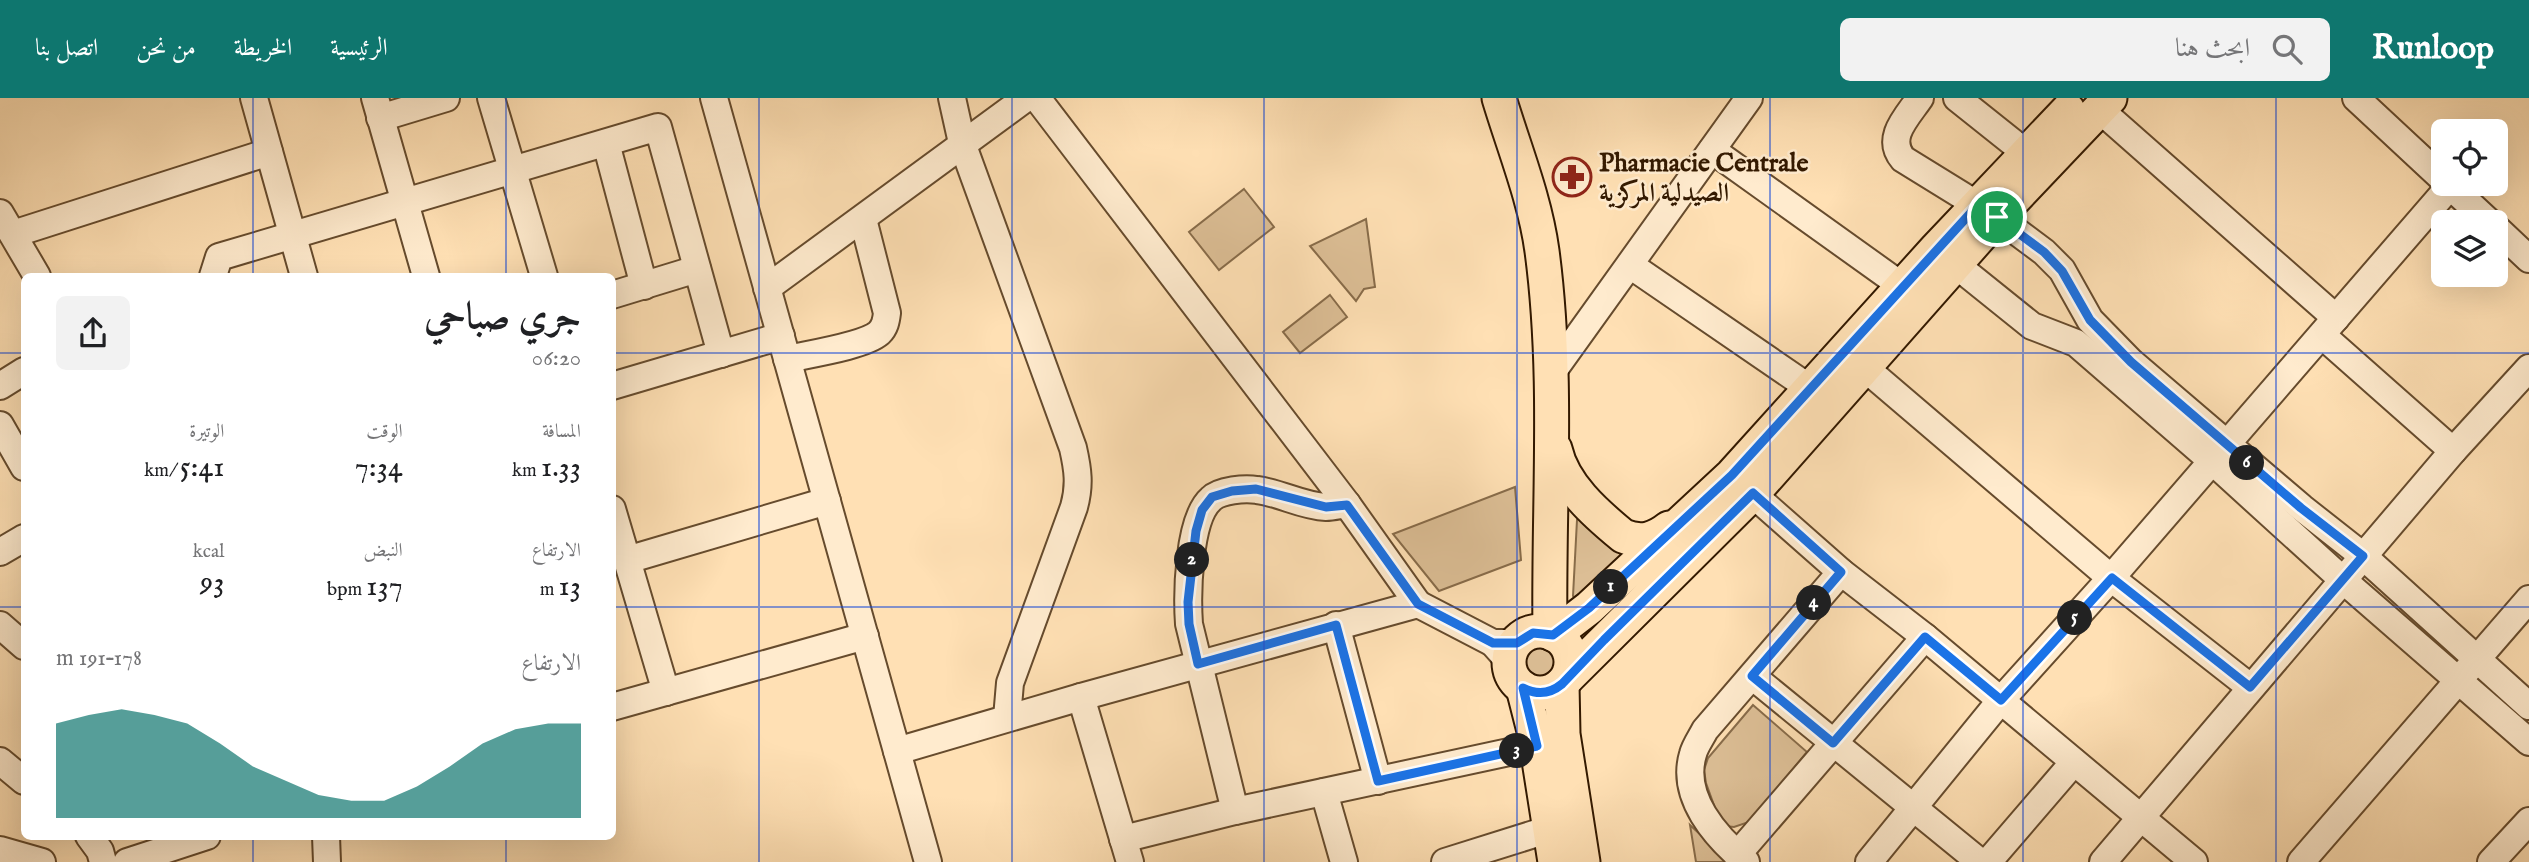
<!DOCTYPE html>
<html lang="ar">
<head>
<meta charset="utf-8">
<style>
  body { margin:0; font-family:"IM FELL English",Amiri,serif; background:#f2f2f2; color:#202124; direction:rtl; height:100vh; display:flex; flex-direction:column; font-size:26px; white-space:nowrap }
  * { box-sizing:border-box; margin:0 }
  p { font-size:23px; color:#757577 }
  .icon { flex:none; width:38px; height:38px; fill:none; stroke:currentColor; stroke-width:2; stroke-linecap:round; stroke-linejoin:round }
  .map { position:relative; flex:1; overflow:hidden; direction:ltr }
  .drawer { position:absolute; left:21px; top:175px; width:595px; height:567px; display:flex; flex-direction:column; background:#fff; border-radius:10px; box-shadow:0 7px 28px #0002; direction:rtl }
  .drawer>* { flex:none }
  .fabs { position:absolute; left:2431px; top:21px; display:grid; gap:14px }
  .fabs a { display:grid; place-items:center; width:77px; height:77px; border-radius:10px; background:#fff; box-shadow:0 7px 28px #0002; font-size:35px }
  .pin { position:absolute; display:grid; place-items:center; width:60px; height:60px; color:#fff; margin:-30px; border:4px solid #fff; border-radius:50%; box-shadow:0 2px 7px #0007 }
  .km { position:absolute; width:35px; height:35px; margin:-18px; border-radius:50%; background:#222; color:#fff; font-size:19px; line-height:35px; text-align:center }
  .round { display:grid; place-items:center; flex:none; width:74px; height:74px; border-radius:10px; background:#f2f2f2 }
  .headline { display:flex; align-items:center; justify-content:space-between; height:119px; padding:0 35px }
  h1 { font-size:38px; font-weight:600; line-height:52px }
  .metrics { display:grid; grid-template-columns:repeat(3,1fr); gap:10px; height:119px; padding:7px 35px }
  .metrics div { display:grid; align-content:center }
  .metrics b { font-size:30px; font-weight:600 }
  .metrics small { font-size:19px; font-weight:400 }
  .metrics p { font-size:19px }
  .chart { height:196px; padding:14px 35px }
  .chart p { display:flex; justify-content:space-between }
  .chart svg { width:100%; height:126px; margin-top:7px; fill:#0f766e; opacity:.7 }
  header { display:flex; align-items:center; gap:42px; box-sizing:border-box; height:98px; padding:0 35px; background:#0f766e; color:#fff }
  header strong { font-size:33px }
  nav { display:flex; gap:38px; margin-inline-start:auto; font-size:24px }
  .search { width:490px; height:63px; background:#f2f2f2; display:flex; align-items:center; gap:18px; box-sizing:border-box; padding:0 24px; border-radius:10px; color:#757577; font-size:26px }
  .map>svg:first-child { display:block }
</style>
</head>
<body>
<header>
<strong>Runloop</strong>
<div class="search"><svg class="icon" aria-label="search" viewBox="0 0 24 24"><circle cx="10" cy="10" r="6"/><path d="M15 15l6 6"/></svg>ابحث هنا</div>
<nav><a>الرئيسية</a><a>الخريطة</a><a>من نحن</a><a>اتصل بنا</a></nav>
</header>
<div class="map">
<svg width="2529" height="764" viewBox="0 0 2529 764">
  <rect width="100%" height="100%" fill="#ffe0b4"/>
  <filter id="stains"><feTurbulence type="fractalNoise" baseFrequency=".00286" numOctaves="4"/><feColorMatrix values="0 0 0 0 .2 0 0 0 0 .09 0 0 0 0 .02 0 0 0 .5 -.17"/></filter>
  <radialGradient id="worn" r=".72"><stop offset=".6" stop-color="#630" stop-opacity="0"/><stop offset="1" stop-color="#630" stop-opacity=".3"/></radialGradient>
  <!-- green -->
  <g fill="#dcbe95" stroke="#886c4a" stroke-width="2">
    <polygon points="1244,91 1274,129 1219,172 1189,134"/>
    <polygon points="1366,121 1375,189 1364,191 1356,203 1310,148"/>
    <polygon points="1330,197 1347,219 1300,255 1283,234"/>
    <polygon points="1515,389 1521,462 1439,493 1393,436"/>
    <polygon points="1583,419 1620,454 1621,461 1579,502 1573,498 1577,422"/>
    <circle cx="1540" cy="563" r="15"/>
    <polygon points="1753,607 1807,654 1749,724 1734,729 1725,728 1719,721 1706,685 1704,672 1708,660"/>
    <polygon points="1690,727 1730,764 1696,764"/>
  </g>
  <g fill="none" stroke-linecap="round" stroke-linejoin="round">
    <defs>
      <g id="minor">
        <polyline points="254,0 304,178"/>
        <polyline points="375,0 426,178"/>
        <polyline points="491,0 544,178"/>
        <polyline points="714,0 928,764"/>
        <path d="M952 0 962 45 1073 350C1078 372 1080 387 1074 409L1010 585 1007 620"/>
        <polyline points="1037,0 1347,406 1418,506"/>
        <path d="M1920 0C1907 19 1885 40 1903 61L1997 119 2044 154 2062 172 2090 222 2131 264 2302 410 2363 458 2529 608"/>
        <polyline points="1957,0 2026,55"/>
        <polyline points="2356,0 2443,81"/>
        <polyline points="2099,11 2336,220"/>
        <polyline points="380,20 446,0"/>
        <polyline points="606,45 644,188"/>
        <polyline points="1712,52 1902,188"/>
        <polyline points="2448,86 2489,124"/>
        <polyline points="0,115 37,178"/>
        <polyline points="2496,130 2529,161"/>
        <polyline points="13,136 269,54"/>
        <polyline points="1940,154 2032,228 2076,245 2212,363 2344,483 2529,644"/>
        <polyline points="1630,167 1811,291"/>
        <polyline points="213,178 219,159 658,29 721,256"/>
        <polyline points="767,190 1026,0"/>
        <polyline points="612,197 697,171"/>
        <polyline points="2323,238 2453,353"/>
        <path d="M787 261C809 256 864 248 879 235 885 229 886 223 887 215L863 121"/>
        <polyline points="1865,270 2111,480 2250,589"/>
        <polyline points="1551,276 1749,0"/>
        <polyline points="0,288 24,273"/>
        <polyline points="612,288 781,238"/>
        <polyline points="0,327 24,369"/>
        <polyline points="1739,384 1841,474 1925,539 2194,764"/>
        <polyline points="612,411 666,594"/>
        <polyline points="0,454 24,440"/>
        <polyline points="627,462 827,403"/>
        <polyline points="0,527 24,548"/>
        <polyline points="1336,527 1378,683"/>
        <polyline points="1509,563 1493,545 1517,545"/>
        <polyline points="1752,578 1980,764"/>
        <polyline points="1081,599 1130,764"/>
        <polyline points="612,609 865,538"/>
        <polyline points="897,653 1081,599 1418,506 1493,545"/>
        <polyline points="0,663 24,683"/>
        <polyline points="1324,694 1344,764"/>
        <path d="M1235 713 1189 526C1187 497 1188 421 1211 401 1220 392 1245 390 1257 392 1281 395 1302 408 1326 409 1332 409 1340 407 1347 406"/>
        <polyline points="89,738 100,753 103,764"/>
        <polyline points="326,738 327,764"/>
        <polyline points="1123,741 1235,713 1537,648"/>
        <polyline points="0,752 42,764"/>
        <polyline points="1737,757 1925,539"/>
        <polyline points="127,764 207,738"/>
        <polyline points="1445,764 1550,731"/>
        <path d="M1746 764C1716 739 1680 699 1693 656 1695 648 1701 640 1705 632L1841 474"/>
        <polyline points="1869,764 2001,602 2111,480 2450,88"/>
        <polyline points="1988,764 2074,664"/>
        <polyline points="2103,764 2453,353 2529,270"/>
        <polyline points="2301,764 2529,501"/>
        <polyline points="2491,764 2529,723"/>
      </g>
      <g id="major">
        <path d="M1499 0C1514 50 1535 101 1542 153 1559 280 1548 408 1550 535"/>
        <path d="M1555 351C1563 387 1595 415 1623 438 1641 445 1654 442 1669 430"/>
        <circle cx="1540" cy="564" r="31"/>
        <polyline points="1554,537 1589,510 1732,377 1937,150 2068,12"/>
        <polyline points="1568,579 1753,395 1997,119 2110,0"/>
        <polyline points="1562,586 1563,636 1583,764"/>
        <polyline points="1523,590 1535,637 1555,764"/>
      </g>
    </defs>
    <!-- minor casing -->
    <use href="#minor" stroke="#664b2d" stroke-width="30"/>
    <!-- major casing -->
    <use href="#major" stroke="#331900" stroke-width="37"/>
    <!-- minor -->
    <use href="#minor" stroke="#ffebce" stroke-width="26"/>
    <!-- major -->
    <use href="#major" stroke="#ffe0b4" stroke-width="33"/>
  </g>
  <g fill="none" stroke-linecap="round" stroke-linejoin="round">
    <defs>
      <path id="route" d="M1977 108 1997 119 2044 154 2062 173 2090 222 2131 264 2301 410 2363 458 2250 589 2112 480 2001 602 1925 539 1833 645 1752 578 1841 474 1753 395 1604 542 1562 586C1550 596 1537 597 1523 590L1537 648 1378 683 1336 527 1198 566 1189 526 1188 504 1196 433 1202 412 1212 399 1232 393 1256 391 1326 409 1347 407 1418 506 1493 545H1517L1533 535 1553 537 1589 510 1732 377Z"/>
    </defs>
    <!-- route casing -->
    <use href="#route" stroke="#fff" stroke-width="14"/>
    <!-- route -->
    <use href="#route" stroke="#1a73e8" stroke-width="9"/>
  </g>
  <!-- grid -->
  <path fill="none" stroke="#1d4ed8" stroke-width="2" stroke-opacity="0.55" d="M253 0V178M506 0V178M759 0V764M1012 0V764M1264 0V764M1517 0V764M1770 0V764M2023 0V764M2276 0V764M0 255H24M612 255H2529M0 509H24M612 509H2529M253 738V764M506 738V764"/>
  <!-- icons -->
  <defs>
    <symbol id="pharmacy-ring" viewBox="-11 -11 22 22"><circle r="9.5" fill="#ffebce" stroke="#8f2418" stroke-width="1.5"/><path d="M-2-6h4v4h4v4h-4v4h-4v-4h-4v-4h4Z" fill="#8f2418"/></symbol>
  </defs>
  <g fill-rule="evenodd">
    <use href="#pharmacy-ring" x="1550" y="57" width="44" height="44"/>
  </g>
  <g text-anchor="middle" stroke-width="5" stroke-linejoin="round" paint-order="stroke">
    <!-- poi labels -->
    <g font-size="26" font-weight="bold" fill="#331900" stroke="#ffebce" text-anchor="start">
      <text x="1599" y="73">Pharmacie Centrale<tspan x="1599" dy="30">الصيدلية المركزية</tspan></text>
    </g>
  </g>
  <rect width="100%" height="100%" filter="url(#stains)"/>
  <rect width="100%" height="100%" fill="url(#worn)"/>
</svg>
<div class="fabs">
<a><svg class="icon" aria-label="locate" viewBox="0 0 24 24"><circle cx="12" cy="12" r="6"/><path d="M12 2v4M12 18v4M2 12h4M18 12h4"/></svg></a>
<a><svg class="icon" aria-label="layers" viewBox="0 0 24 24"><path d="M12 4l9 5-9 5-9-5zM3 14l9 5 9-5"/></svg></a>
</div>
<div class="pin" style="left:1997px;top:119px;background:#1e9e55"><svg class="icon" aria-label="arrive" viewBox="0 0 24 24"><path d="M6 21V4h12l-3 4 3 4H6"/></svg></div>
<b class="km" style="left:1611px;top:489px">1</b>
<b class="km" style="left:1192px;top:462px">2</b>
<b class="km" style="left:1517px;top:653px">3</b>
<b class="km" style="left:1814px;top:505px">4</b>
<b class="km" style="left:2075px;top:520px">5</b>
<b class="km" style="left:2247px;top:365px">6</b>
<section class="drawer">
<div class="headline"><div><h1>جري صباحي</h1><p>06:20</p></div><a class="round"><svg class="icon" aria-label="share" viewBox="0 0 24 24"><path d="M12 15V3M7 8l5-5 5 5M5 13v7h14v-7"/></svg></a></div>
<div class="metrics">
<div><p>المسافة</p><b>1.33<small> km</small></b></div>
<div><p>الوقت</p><b>7:34</b></div>
<div><p>الوتيرة</p><b>5:41<small> /km</small></b></div>
</div>
<div class="metrics">
<div><p>الارتفاع</p><b>13<small> m</small></b></div>
<div><p>النبض</p><b>137<small> bpm</small></b></div>
<div><p>kcal</p><b>93</b></div>
</div>
<div class="chart"><p><span>الارتفاع</span>178–191 m</p>
<svg viewBox="0 0 160 44" preserveAspectRatio="none"><path d="M0 44V11L10 8L20 6L30 8L40 11L50 18L60 26L70 31L80 36L90 38L100 38L110 33L120 26L130 18L140 13L150 11L160 11V44z"/></svg>
</div>
</section>
</div>
</body>
</html>
